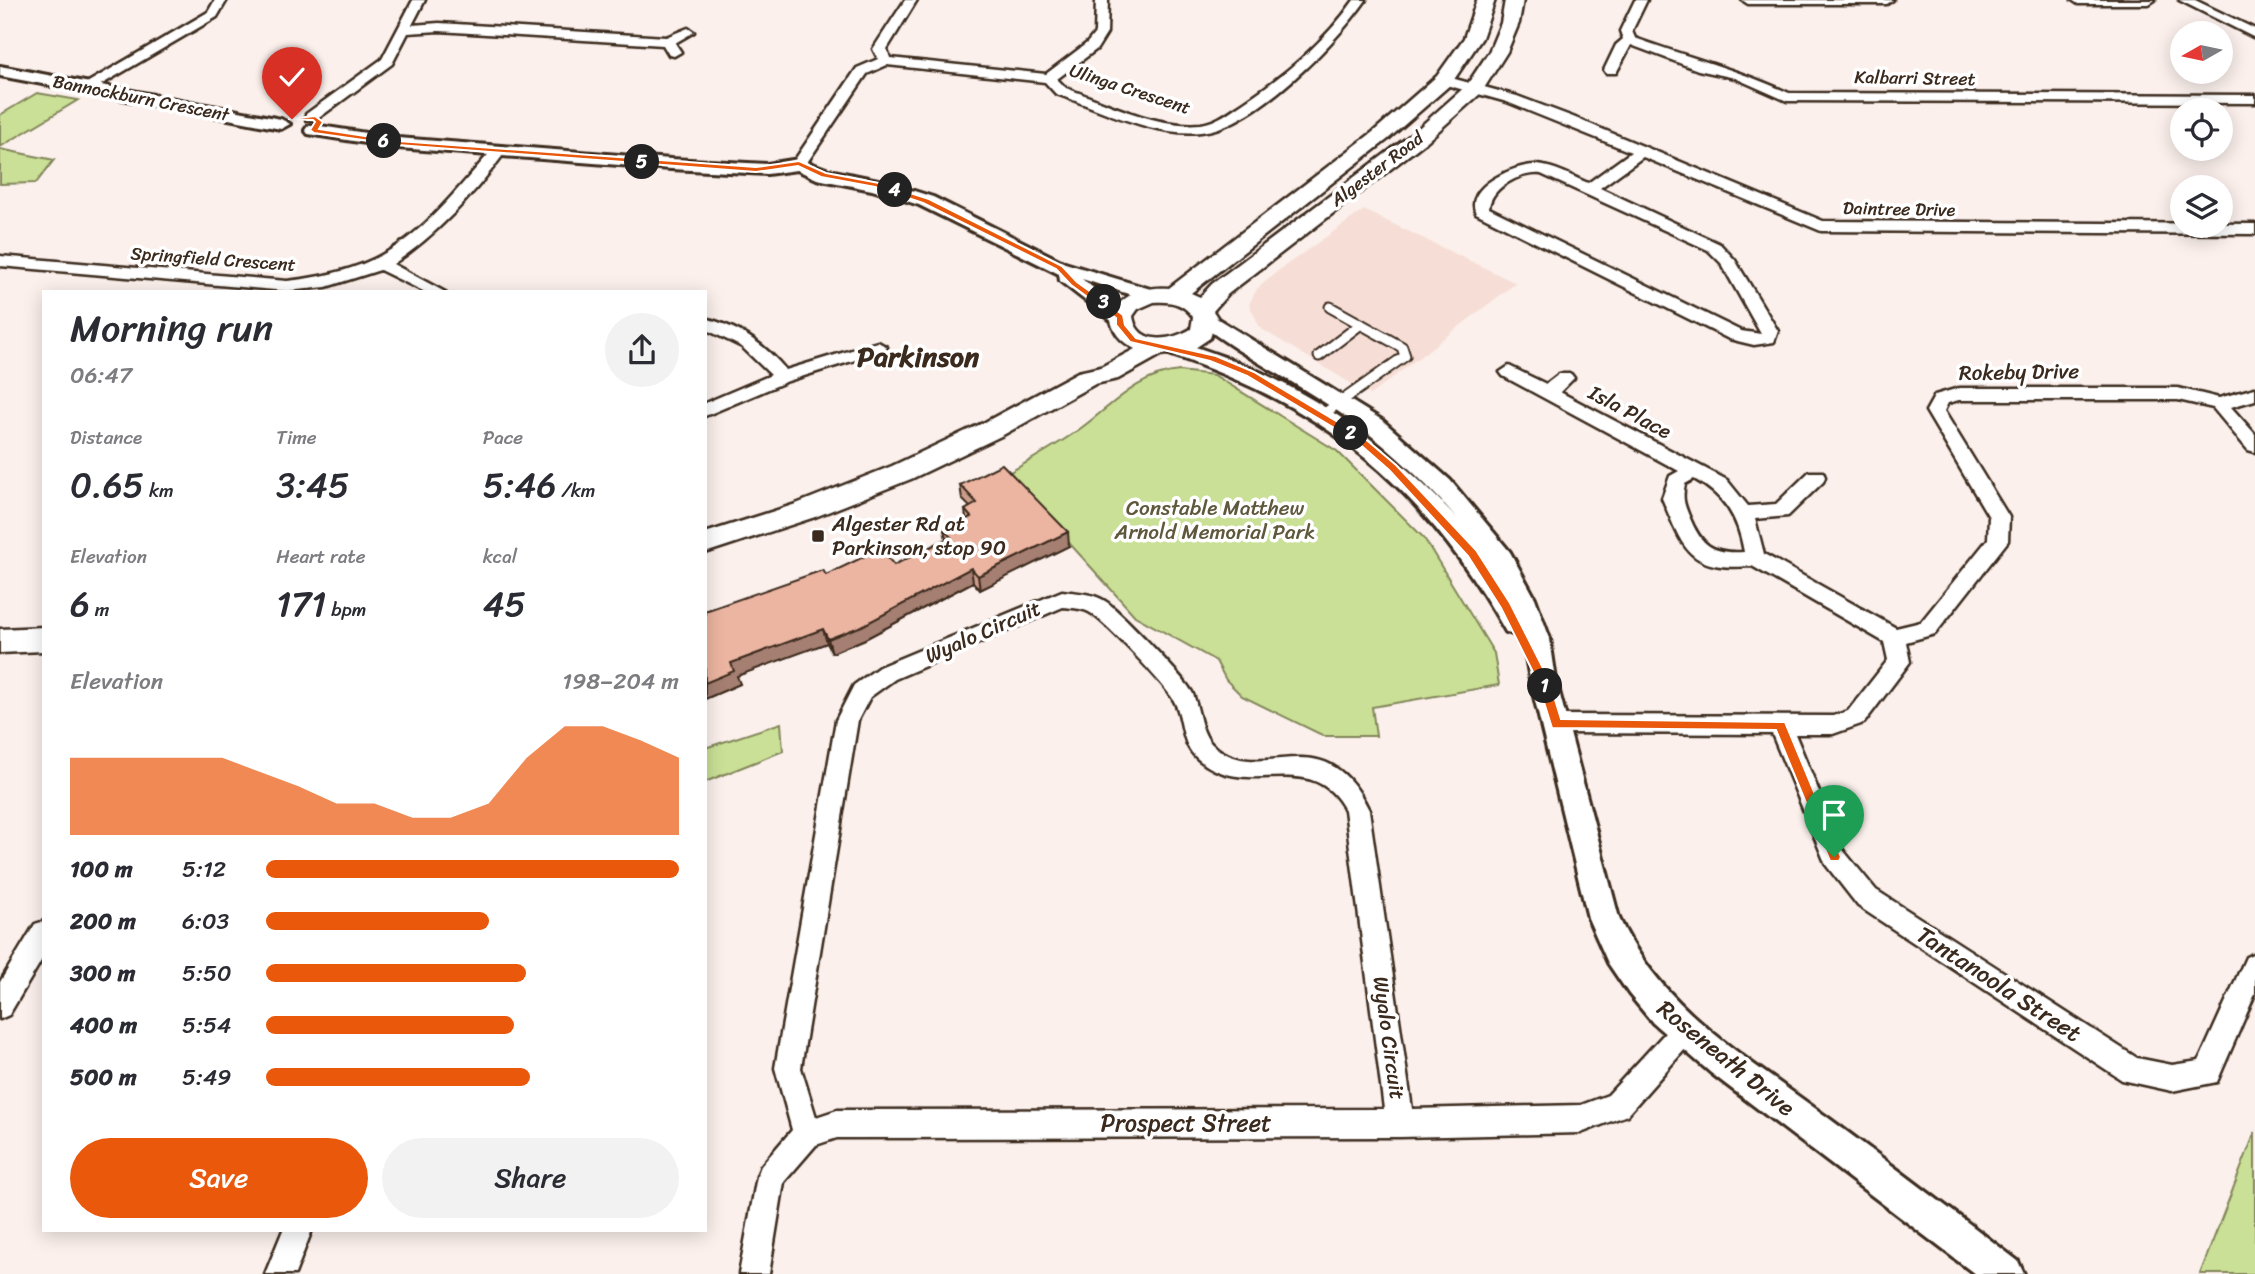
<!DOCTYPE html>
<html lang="en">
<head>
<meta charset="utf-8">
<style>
  body { margin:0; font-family:Sriracha,sans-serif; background:#f2f2f3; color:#2b2b33; height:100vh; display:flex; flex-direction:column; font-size:26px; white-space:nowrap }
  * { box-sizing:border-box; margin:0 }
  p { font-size:23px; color:#7c7c81 }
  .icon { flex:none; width:38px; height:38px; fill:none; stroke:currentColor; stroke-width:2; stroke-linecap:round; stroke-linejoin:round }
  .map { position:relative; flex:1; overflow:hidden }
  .panel { position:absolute; left:42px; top:290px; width:665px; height:942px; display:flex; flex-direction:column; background:#fff; border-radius:0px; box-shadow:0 4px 18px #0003 }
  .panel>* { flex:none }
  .needle { width:46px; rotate:261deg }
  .controls { position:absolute; left:2170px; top:21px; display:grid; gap:14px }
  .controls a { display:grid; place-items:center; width:63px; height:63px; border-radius:50%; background:#fff; box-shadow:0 4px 18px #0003; font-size:35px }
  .pin { position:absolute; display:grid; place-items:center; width:60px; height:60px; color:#fff; margin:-72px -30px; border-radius:50% 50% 50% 0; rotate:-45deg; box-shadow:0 0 7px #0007 }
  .pin .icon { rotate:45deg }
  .km { position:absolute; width:35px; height:35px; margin:-18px; border-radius:50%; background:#222; color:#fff; font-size:19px; line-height:35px; text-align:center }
  .round { display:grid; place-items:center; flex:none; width:74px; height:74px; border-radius:37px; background:#f2f2f3 }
  .head { display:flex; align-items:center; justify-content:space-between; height:119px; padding:0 28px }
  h1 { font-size:38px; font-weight:600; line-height:52px }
  .metrics { display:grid; grid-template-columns:repeat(3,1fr); gap:10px; height:119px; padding:7px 28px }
  .metrics div { display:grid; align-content:center }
  .metrics b { font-size:35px; font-weight:600 }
  .metrics small { font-size:19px; font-weight:400 }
  .metrics p { font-size:19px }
  .chart { height:196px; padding:14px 28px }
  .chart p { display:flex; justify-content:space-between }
  .chart svg { width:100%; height:126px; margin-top:7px; fill:#ea580c; opacity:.7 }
  .cta { display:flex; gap:14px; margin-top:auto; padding:14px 28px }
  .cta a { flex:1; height:80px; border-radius:42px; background:#ea580c; color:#fff; font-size:28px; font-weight:600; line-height:80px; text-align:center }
  .cta a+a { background:#f2f2f3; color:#2b2b33 }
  ul { padding:0 28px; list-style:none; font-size:23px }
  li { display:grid; grid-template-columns:112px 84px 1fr; align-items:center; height:52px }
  li i { height:18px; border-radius:9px; background:#ea580c }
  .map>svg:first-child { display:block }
</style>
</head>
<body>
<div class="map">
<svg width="2255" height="1274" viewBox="0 0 2255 1274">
  <rect width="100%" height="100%" fill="#fbf0ec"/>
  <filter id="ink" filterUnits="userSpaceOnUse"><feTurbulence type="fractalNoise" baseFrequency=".0143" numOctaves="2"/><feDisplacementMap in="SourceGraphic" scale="14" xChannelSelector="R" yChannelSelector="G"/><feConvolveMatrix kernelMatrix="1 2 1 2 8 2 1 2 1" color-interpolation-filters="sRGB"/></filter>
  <g filter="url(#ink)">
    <!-- built -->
    <polygon fill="#f6ded6" points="1364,210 1516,283 1370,395 1260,328 1249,304 1257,289 1279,270"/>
    <!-- green -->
    <g fill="#cae096" stroke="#82855a" stroke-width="2">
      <polygon points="37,93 78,100 0,147 0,115"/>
      <polygon points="0,149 54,160 36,183 0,184"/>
      <path d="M1179 371 1214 375 1337 451 1424 538 1494 653 1499 685 1372 707 1376 736H1324L1242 696 1226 680 1216 661 1135 616 1007 474C1030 460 1054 447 1077 431 1110 408 1136 375 1179 371Z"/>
      <polygon points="781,723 783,751 705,782 705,748"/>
      <polygon points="2255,1132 2255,1274 2200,1274"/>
    </g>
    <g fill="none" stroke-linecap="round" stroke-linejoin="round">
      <defs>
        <g id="service">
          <polyline points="1319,356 1361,324"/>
          <polyline points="1322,415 1405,356 1402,347 1330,307"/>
        </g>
        <g id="minor">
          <polygon points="215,0 227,0 217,17 92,90 80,87 208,12"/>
          <polygon points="413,0 425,0 412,25 439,23 666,37 688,28 694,32 675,43 681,52 674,56 669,55 663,45 439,31 408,33 392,64 316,120 306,120 306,114 382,59"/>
          <path d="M905 0H917L887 49 890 58 1046 74 1087 43 1095 33 1096 0H1108L1107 33 1097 49 1057 79 1066 88C1108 103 1155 128 1201 124 1217 122 1230 111 1244 102 1287 73 1324 43 1354 0H1366C1336 43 1255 127 1201 132 1153 137 1101 109 1056 94L1045 82 887 65 867 74 804 167H794L792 164 857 68 878 59 873 49Z"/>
          <path d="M1635 0H1647L1632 31 1635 38C1687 57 1739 70 1789 93L2255 95V103L1787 101 1735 78 1698 70 1631 45 1616 73H1606L1604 70 1616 45 1623 39 1620 31Z"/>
          <polygon points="1742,0 1893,0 1887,4 1748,4"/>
          <polygon points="2072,0 2155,0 2149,4 2078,4"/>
          <polygon points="2179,0 2195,0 2255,29 2255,38"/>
          <path d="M1444 76 1517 96 1573 117 1823 221 2255 224V234L1821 231 1643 157 1600 188 1720 244 1735 260 1778 331 1774 342 1754 345 1729 339 1476 213C1463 187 1516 164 1536 165 1554 166 1571 176 1588 183L1631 152 1507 102 1439 83V77ZM1541 174 1708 250 1721 263 1761 334 1741 331 1489 208C1491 186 1522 172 1541 174Z"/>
          <path d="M499 147 506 151C475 193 437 235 393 264L445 292H425L380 270 326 287 287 291 0 266V256L287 281C398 269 424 227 494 148Z"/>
          <path d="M705 318C737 326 765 344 786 370L878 342 887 347 884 351 788 381 705 416V403L771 375 742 347 705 329Z"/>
          <path d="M1509 366 1546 384 1559 374H1571L1574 378 1560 392 1727 480 1748 506 1776 504 1809 472H1823L1825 477 1823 482 1788 516 1755 519 1764 554 1896 628 1921 622 1988 539 1989 517 1926 411 1935 395 1959 388H2178L2219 398 2255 388V400L2231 407 2255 434V452L2248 450 2213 408 2178 400H1959L1948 403 1944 411 2009 517 2008 541 1935 634 1906 642 1910 662 1864 723 1833 734H1795L1843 850 1876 890 2137 1058 2172 1065 2199 1061 2246 957 2255 953V994L2217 1082 2172 1091 2122 1080 1858 906 1826 865 1772 734 1556 733 1548 730 1545 724 1548 718 1556 715 1833 716 1848 711 1888 660 1884 642 1752 566C1688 571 1684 550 1662 498L1670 476 1679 471 1503 376 1500 372ZM1694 479C1725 496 1738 517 1744 552 1711 554 1701 545 1689 516 1684 504 1682 498 1685 484Z"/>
          <path d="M1062 591C1077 593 1095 593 1108 603 1123 615 1184 677 1192 692 1200 709 1199 733 1214 746 1265 788 1323 715 1369 810L1412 1109 1581 1105 1608 1095 1676 1021 1685 1017 1694 1021 1698 1030 1694 1039 1627 1115 1581 1133 1400 1137 837 1138 816 1145 784 1182 769 1274H739L757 1176 761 1166 792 1130 775 1068 836 720 854 685 879 667ZM1063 607C1072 608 1082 608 1089 612 1104 620 1161 681 1171 696 1185 715 1178 742 1198 759 1248 802 1311 746 1345 810L1384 1109 837 1110 816 1117 801 1068 858 720 870 697 895 679Z"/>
          <polygon points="44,921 44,956 9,1015 0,1019 0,982 35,924"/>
          <polygon points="283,1230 312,1230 295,1274 265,1274"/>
        </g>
        <g id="tertiary">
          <polygon points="0,66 281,119 290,124 281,129 0,76"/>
          <polygon points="314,125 398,138 671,159 767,164 799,159 829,170 883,181 933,197 1065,263 1157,291 1160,295 1150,301 1082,279 1130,317 1127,322 1113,322 1060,281 1059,274 919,205 872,190 817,179 797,170 767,174 671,169 398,148 308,134 305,130 308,126"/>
          <path d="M1205 311 1382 420 1450 480 1510 552 1535 598 1550 639 1556 680 1619 918C1661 1009 1749 1059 1827 1117 1891 1164 1955 1213 2018 1261L2024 1274H1975L1711 1073 1653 1023 1629 994 1608 963 1588 918 1530 680 1522 633 1515 635 1506 632C1424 486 1323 404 1163 352L1160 347 1171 340C1284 370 1378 433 1457 518 1420 476 1380 439 1333 408 1289 378 1240 355 1198 322L1195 317 1198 312Z"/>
        </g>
        <g id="secondary">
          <path d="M1477 0H1495L1482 38 1451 84 1387 140 1191 293 1200 297 1212 284 1413 133 1467 85 1489 52 1501 23 1505 0H1523L1519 23 1507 52 1481 93 1427 141 1228 294 1213 311 1217 317 1210 338 1192 350 1161 355 1118 379 1095 384 1003 435 911 479 815 517 705 553V533L796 504 892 466 985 422 1078 372 1101 367 1135 349C1120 341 1112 332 1110 315 1124 294 1143 286 1169 288L1373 132 1437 76 1464 38ZM1154 302C1171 301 1183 303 1193 317L1191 329C1171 341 1137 346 1133 316L1138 309Z"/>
          <polygon points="44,627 44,651 0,653 0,629"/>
        </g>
      </defs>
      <!-- service casing -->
      <use href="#service" stroke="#3b2a1e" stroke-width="13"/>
      <!-- minor casing -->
      <use href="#minor" stroke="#3b2a1e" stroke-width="5"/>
      <!-- tertiary casing -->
      <use href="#tertiary" stroke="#3b2a1e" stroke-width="6"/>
      <!-- secondary casing -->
      <use href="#secondary" stroke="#3b2a1e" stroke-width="5"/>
      <!-- service -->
      <use href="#service" stroke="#fff" stroke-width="9"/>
      <!-- minor -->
      <use href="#minor" fill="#fff" fill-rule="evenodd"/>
      <!-- tertiary -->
      <use href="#tertiary" fill="#fff" fill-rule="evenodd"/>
      <!-- secondary -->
      <use href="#secondary" fill="#fff" fill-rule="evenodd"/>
    </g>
    <!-- wall -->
    <polygon fill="#cb9c8b" stroke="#3b2a1e" stroke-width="2" points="960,485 1069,546 980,590 973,582 865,639 832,653 827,643 736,676 740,684 705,699 705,611 826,575 894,565 946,539 944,530 966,519 965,510 970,507 962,499"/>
    <!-- shaded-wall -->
    <g fill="#a57f71" stroke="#3b2a1e" stroke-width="2">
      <polygon points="1068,532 1069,546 980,590 978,576"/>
      <polygon points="971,568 973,582 865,639 832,653 828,639"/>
      <polygon points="823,629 827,643 737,676 740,684 705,699 705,683 731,663"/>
    </g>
    <!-- building -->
    <polygon fill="#ecb5a2" stroke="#3b2a1e" stroke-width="2" points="1002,464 1068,532 978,576 971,568 862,626 828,639 823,629 731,663 734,671 705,683 705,611 823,570 826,575 880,549 894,565 951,537 944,530 971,517 965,510 977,503 960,485"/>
  </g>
  <!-- route -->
  <polygon fill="#ea580c" stroke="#fff" stroke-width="2" points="315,116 323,122 319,129 398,141 756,167 799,161 826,173 879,183 929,199 1062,266 1077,282 1123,315 1125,325 1136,338 1216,356 1254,372 1363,437 1396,465 1476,550 1510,603 1549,680 1561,719 1785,722 1841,857 1839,861 1830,861 1776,730 1552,728 1537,680 1501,608 1468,556 1389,470 1356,441 1247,376 1210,361 1130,342 1116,325 1116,318 1071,285 1056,269 923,203 875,187 821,177 798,166 756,172 398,145 314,133 310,130 315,122 313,120 288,119"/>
  <!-- markers -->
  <rect fill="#3b2a1e" stroke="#fff" stroke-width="2.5" x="811" y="529" width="14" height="14" rx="3.5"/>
  <g text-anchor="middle" stroke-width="7" stroke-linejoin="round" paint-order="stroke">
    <!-- far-street labels -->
    <g font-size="18" fill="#3b2a1e" stroke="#fff">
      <text transform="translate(1915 78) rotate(1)" y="6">Kalbarri Street</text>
      <text transform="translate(1130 89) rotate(18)" y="6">Ulinga Crescent</text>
      <text transform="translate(141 98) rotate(11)" y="6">Bannockburn Crescent</text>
      <text transform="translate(1377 169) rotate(-37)" y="6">Algester Road</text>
      <text transform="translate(1899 209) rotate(1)" y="6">Daintree Drive</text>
      <text transform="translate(213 259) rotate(4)" y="6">Springfield Crescent</text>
    </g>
    <!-- street labels -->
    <g font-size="21" fill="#3b2a1e" stroke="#fff">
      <text transform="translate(2019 372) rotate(-1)" y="7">Rokeby Drive</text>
      <text transform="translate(1630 412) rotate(28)" y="7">Isla Place</text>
      <text transform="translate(983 632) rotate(-24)" y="7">Wyalo Circuit</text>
      <text transform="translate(1389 1038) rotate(82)" y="7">Wyalo Circuit</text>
    </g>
    <!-- park labels -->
    <g font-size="21" fill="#5f583c" stroke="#fff">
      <text x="1215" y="515">Constable Matthew<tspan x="1215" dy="24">Arnold Memorial Park</tspan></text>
    </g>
    <!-- poi labels -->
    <g font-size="21" fill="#3b2a1e" stroke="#fff" text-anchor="start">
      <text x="832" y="531">Algester Rd at<tspan x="832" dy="24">Parkinson, stop 90</tspan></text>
    </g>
    <!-- near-street labels -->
    <g font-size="24" fill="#3b2a1e" stroke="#fff">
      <text transform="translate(1999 984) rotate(33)" y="8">Tantanoola Street</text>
      <text transform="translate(1726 1058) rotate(39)" y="8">Roseneath Drive</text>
      <text x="1186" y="1131">Prospect Street</text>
    </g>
    <!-- district labels -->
    <g font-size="28" font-weight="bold" fill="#3b2a1e" stroke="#fff">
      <text x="918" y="366">Parkinson</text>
    </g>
  </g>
</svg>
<div class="controls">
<a><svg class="needle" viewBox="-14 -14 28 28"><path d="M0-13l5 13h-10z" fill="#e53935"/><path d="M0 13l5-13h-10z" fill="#7c7c81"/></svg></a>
<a><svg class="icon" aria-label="locate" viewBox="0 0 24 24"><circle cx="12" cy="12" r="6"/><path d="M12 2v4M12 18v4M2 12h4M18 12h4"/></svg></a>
<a><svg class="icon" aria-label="layers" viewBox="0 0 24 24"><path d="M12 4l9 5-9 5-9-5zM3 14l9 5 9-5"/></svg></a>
</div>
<div class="pin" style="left:1834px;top:857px;background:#1e9e55"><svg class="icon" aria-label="arrive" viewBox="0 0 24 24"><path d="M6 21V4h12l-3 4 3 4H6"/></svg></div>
<div class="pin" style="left:292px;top:119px;background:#d93025"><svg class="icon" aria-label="check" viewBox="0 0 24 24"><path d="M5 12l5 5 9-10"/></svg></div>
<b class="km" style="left:1545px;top:686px">1</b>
<b class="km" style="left:1351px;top:433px">2</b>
<b class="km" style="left:1104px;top:302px">3</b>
<b class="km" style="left:895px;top:190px">4</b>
<b class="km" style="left:642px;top:162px">5</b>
<b class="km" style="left:384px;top:141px">6</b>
<section class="panel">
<div class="head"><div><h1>Morning run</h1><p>06:47</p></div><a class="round"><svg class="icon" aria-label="share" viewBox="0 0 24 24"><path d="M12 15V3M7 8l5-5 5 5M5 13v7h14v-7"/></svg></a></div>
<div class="metrics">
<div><p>Distance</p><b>0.65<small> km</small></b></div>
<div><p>Time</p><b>3:45</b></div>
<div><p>Pace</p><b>5:46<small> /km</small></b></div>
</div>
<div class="metrics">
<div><p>Elevation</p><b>6<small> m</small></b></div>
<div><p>Heart rate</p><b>171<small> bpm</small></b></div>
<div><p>kcal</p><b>45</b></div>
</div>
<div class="chart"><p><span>Elevation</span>198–204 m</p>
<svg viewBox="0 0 160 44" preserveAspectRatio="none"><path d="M0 44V17L10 17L20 17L30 17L40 17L50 22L60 27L70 33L80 33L90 38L100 38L110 33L120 17L130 6L140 6L150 11L160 17V44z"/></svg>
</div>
<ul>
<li><b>100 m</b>5:12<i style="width:100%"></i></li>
<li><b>200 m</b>6:03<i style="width:54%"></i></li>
<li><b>300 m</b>5:50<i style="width:63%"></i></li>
<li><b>400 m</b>5:54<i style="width:60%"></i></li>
<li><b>500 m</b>5:49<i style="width:64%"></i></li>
</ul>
<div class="cta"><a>Save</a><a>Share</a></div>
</section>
</div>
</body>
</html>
